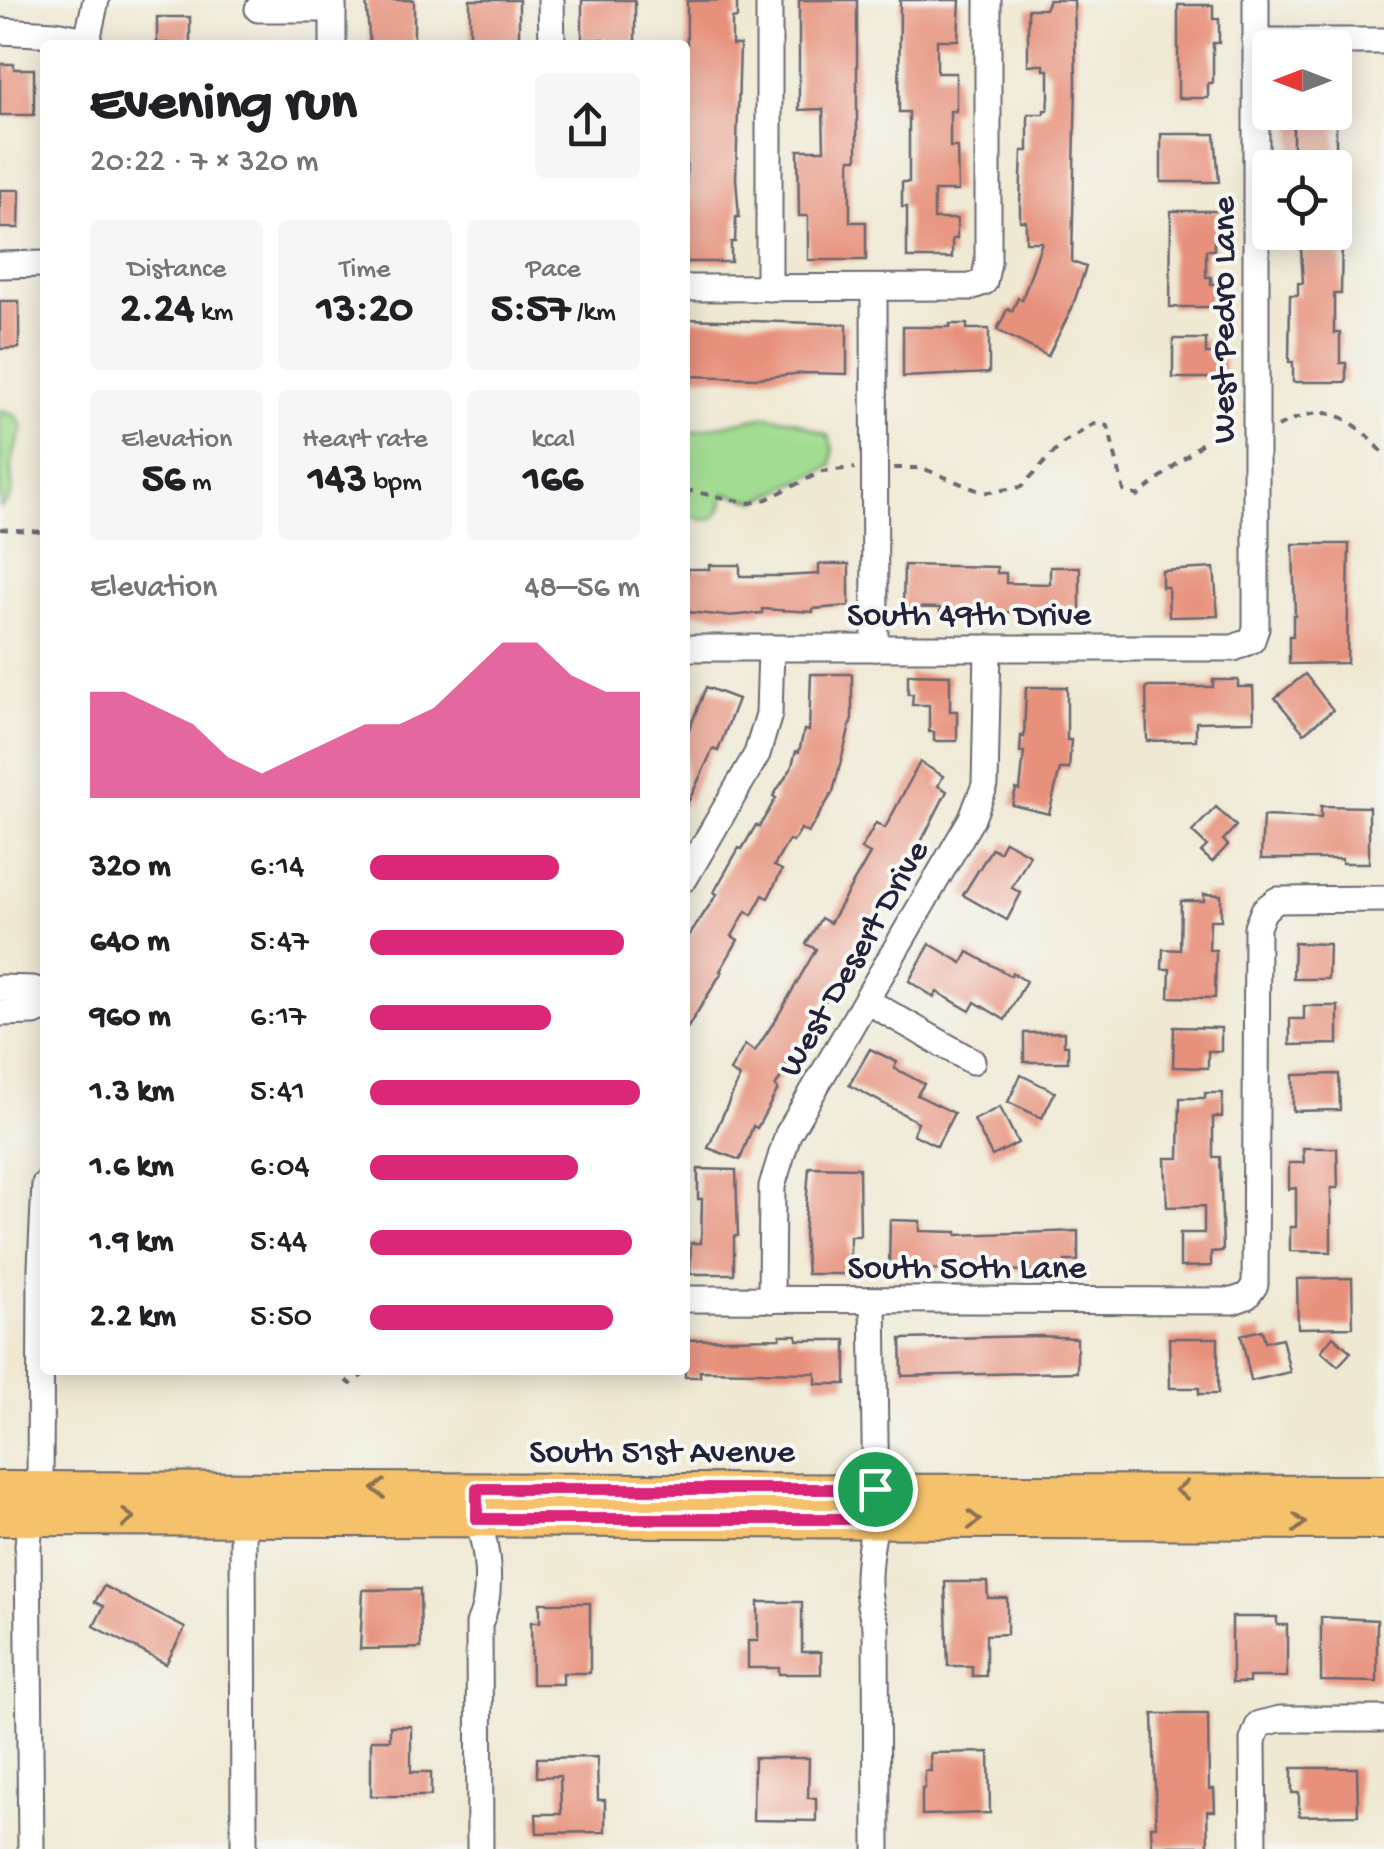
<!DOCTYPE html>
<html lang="en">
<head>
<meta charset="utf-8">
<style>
  body { margin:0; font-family:"Gochi Hand",sans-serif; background:#f6f6f6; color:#202124; height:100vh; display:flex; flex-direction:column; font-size:38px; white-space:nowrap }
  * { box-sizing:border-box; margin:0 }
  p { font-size:32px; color:#757577 }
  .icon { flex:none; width:55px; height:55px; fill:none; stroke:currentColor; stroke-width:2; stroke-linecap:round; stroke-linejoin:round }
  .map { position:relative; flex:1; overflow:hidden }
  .drawer { position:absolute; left:40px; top:40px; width:650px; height:1335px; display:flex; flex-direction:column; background:#fff; border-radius:10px; box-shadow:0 5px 25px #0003 }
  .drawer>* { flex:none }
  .needle { width:65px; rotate:270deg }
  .buttons { position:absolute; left:1252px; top:30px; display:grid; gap:20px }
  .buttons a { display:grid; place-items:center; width:100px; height:100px; border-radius:10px; background:#fff; box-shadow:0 5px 25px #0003; font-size:50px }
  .pin { position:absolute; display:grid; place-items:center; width:85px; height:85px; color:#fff; margin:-42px; border:5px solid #fff; border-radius:50%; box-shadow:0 2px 10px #0007 }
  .round { display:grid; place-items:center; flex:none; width:105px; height:105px; border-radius:10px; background:#f6f6f6 }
  .headline { display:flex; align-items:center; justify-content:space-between; height:170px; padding:0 50px }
  h1 { font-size:55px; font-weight:800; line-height:75px }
  .stats { display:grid; grid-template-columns:repeat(3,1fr); gap:15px; height:170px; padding:10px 50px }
  .stats div { display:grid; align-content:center; border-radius:10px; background:#f6f6f6; text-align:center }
  .stats b { font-size:42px; font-weight:800 }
  .stats small { font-size:28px; font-weight:400 }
  .stats p { font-size:28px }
  .chart { height:280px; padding:20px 50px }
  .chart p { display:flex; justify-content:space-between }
  .chart svg { width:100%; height:180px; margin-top:10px; fill:#db2777; opacity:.7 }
  ul { padding:0 50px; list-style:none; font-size:32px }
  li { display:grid; grid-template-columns:160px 120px 1fr; align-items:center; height:75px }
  li i { height:25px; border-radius:12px; background:#db2777 }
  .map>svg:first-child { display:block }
</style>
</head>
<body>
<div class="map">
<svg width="1384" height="1849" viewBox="0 0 1384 1849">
  <rect width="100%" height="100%" fill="#f6f6f2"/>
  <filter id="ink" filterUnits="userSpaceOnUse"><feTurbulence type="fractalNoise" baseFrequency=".01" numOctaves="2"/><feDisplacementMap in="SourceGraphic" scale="20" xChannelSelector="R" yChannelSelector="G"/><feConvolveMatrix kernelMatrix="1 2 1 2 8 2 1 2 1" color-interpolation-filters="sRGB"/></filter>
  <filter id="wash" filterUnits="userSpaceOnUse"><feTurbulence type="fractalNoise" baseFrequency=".0048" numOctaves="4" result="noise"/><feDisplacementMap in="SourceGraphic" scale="40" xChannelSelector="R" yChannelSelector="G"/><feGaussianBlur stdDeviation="2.25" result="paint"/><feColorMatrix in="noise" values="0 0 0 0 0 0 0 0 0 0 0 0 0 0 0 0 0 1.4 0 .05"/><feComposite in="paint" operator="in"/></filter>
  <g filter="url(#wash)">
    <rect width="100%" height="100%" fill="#efe9d3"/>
    <!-- green -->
    <g fill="#a1dd90" stroke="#628066" stroke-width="2.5">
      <path d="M0 410 16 416 23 428C20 439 14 451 12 462 8 483 21 494 0 508Z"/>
      <path d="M766 416 793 420 829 436 833 450 832 466 757 501 725 493C720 521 710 526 685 513V433Z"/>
    </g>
    <g id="blocks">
      <!-- building -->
      <g fill="#e7917b">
        <polygon points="366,0 414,0 414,45 370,45"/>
        <rect x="470" y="0" width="49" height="45"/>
        <polygon points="582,0 635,0 635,45 605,45 604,39 582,40"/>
        <polygon points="737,0 737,18 732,19 732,45 740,45 736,178 739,217 736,217 735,242 731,242 731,262 686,262 687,1"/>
        <polygon points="799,0 857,0 857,159 850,159 850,222 866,222 866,260 808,260 808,216 799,216 798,150 824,150 823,109 799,110"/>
        <polygon points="900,0 960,0 958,40 937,40 937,73 956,73 956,111 950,111 950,147 957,147 958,191 934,191 934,219 957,219 957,239 952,239 952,258 907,258 907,207 902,207 902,182 909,182 909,112 899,112"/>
        <polygon points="1049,0 1074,0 1076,81 1072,262 1086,267 1072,308 1048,356 997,330 1008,308 1012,311 1018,298 1022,300 1042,242 1026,242 1026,221 1020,221 1020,203 1022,151 1028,151 1028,114 1044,114 1044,110 1048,110 1049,98 1049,70 1044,70 1044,65 1028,65 1028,9 1045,9"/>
        <polygon points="1178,5 1213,5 1213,19 1219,19 1219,43 1213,43 1213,83 1208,83 1208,98 1178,98"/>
        <polygon points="157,17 190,17 190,45 157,43"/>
        <polygon points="0,64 14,64 14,69 34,69 34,115 0,115"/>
        <rect x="1293" y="112" width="43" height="56"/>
        <polygon points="1161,134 1215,134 1219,182 1161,182"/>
        <polygon points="0,190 20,190 19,228 0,228"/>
        <polygon points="1171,211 1220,211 1220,236 1214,236 1214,250 1206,250 1206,277 1211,277 1211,284 1219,284 1219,307 1170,307"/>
        <polygon points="1300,232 1342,232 1341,294 1334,294 1334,333 1340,333 1340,363 1346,363 1346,382 1293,382 1293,362 1289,362 1290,295 1298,295 1298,283 1303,283"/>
        <polygon points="0,301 19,301 19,348 0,349"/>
        <polygon points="685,319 847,324 847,374 804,373 758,378 687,376"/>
        <polygon points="950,324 967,324 967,329 989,329 989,373 903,377 903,327 950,327"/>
        <polygon points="1173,339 1206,339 1206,354 1224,354 1224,378 1173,378"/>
        <polygon points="1293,544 1349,544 1347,663 1289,664 1289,636 1293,636 1293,615 1295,615"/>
        <polygon points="819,564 849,564 849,606 813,609 813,612 762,609 762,613 726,616 688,612 688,608 685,608 685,574 688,574 688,569 709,569 709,565 740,565 740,576 783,576 819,574"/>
        <polygon points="904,565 997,567 997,573 1006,573 1006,583 1050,584 1050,567 1080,567 1080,616 969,610 969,613 957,613 957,616 940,615 940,608 903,607"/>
        <polygon points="1214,568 1218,616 1169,617 1168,587 1162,587 1162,571"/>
        <polygon points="811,674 852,674 852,718 833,792 808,833 801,829 793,842 789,840 774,866 782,870 768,898 763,895 752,915 746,911 732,936 738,940 720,971 722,972 685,1032 685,942 717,894 714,892 739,848 742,849 756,825 759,827 776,798 773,796 791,769 796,751 799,752 804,730 809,731"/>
        <polygon points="908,674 950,675 950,711 957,711 957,741 934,741 934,732 929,732 929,705 912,705 913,694 908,694"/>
        <polygon points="1305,674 1333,710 1304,733 1275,698"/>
        <polygon points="1213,680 1238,680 1238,687 1253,687 1254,721 1196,722 1196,740 1147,741 1146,687 1213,687"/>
        <polygon points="706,687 738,699 718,751 713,749 685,809 685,740"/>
        <polygon points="1026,687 1067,687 1067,740 1071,740 1069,769 1060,769 1049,814 1012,805 1016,789 1020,790 1024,752 1020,752 1021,736 1024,737"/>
        <polygon points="920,762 943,776 938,786 947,791 918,848 812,1023 775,1087 778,1089 757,1128 753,1126 740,1160 708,1148 740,1077 730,1071 745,1045 755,1051 776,1019 816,949 806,944 821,918 830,923 870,854 861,849 876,823 885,828"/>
        <polygon points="1321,806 1369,807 1369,863 1342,863 1342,859 1261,859 1263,816 1321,818"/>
        <polygon points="1216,807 1236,826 1223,840 1228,845 1212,862 1201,852 1207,846 1192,832"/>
        <polygon points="1005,841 1030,855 1012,888 1021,893 1007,920 963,895 992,848 999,852"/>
        <polygon points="1204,894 1221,895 1221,920 1210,920 1209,950 1216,950 1215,998 1169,997 1170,969 1162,969 1163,949 1180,950 1181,901 1204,901"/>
        <polygon points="1294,943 1329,944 1328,979 1293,979"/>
        <polygon points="930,944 962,963 968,952 1011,976 1012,973 1026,981 1005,1020 975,1002 970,1011 937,992 934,997 909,981"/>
        <polygon points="1304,1006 1338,1006 1338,1044 1290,1045 1290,1019 1304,1019"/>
        <polygon points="1174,1027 1221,1028 1221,1051 1208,1051 1208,1068 1173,1067"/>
        <polygon points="1064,1032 1064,1045 1068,1045 1068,1062 1024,1062 1024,1033"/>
        <polygon points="870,1049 897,1062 894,1068 924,1084 917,1095 954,1113 937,1146 913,1134 918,1122 849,1085"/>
        <polygon points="1339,1074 1340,1110 1293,1111 1293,1075"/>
        <polygon points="1021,1075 1055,1092 1042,1118 1008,1102"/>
        <polygon points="1205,1093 1223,1093 1222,1117 1213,1117 1213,1157 1220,1157 1223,1251 1211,1252 1211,1266 1180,1267 1180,1233 1204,1233 1204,1206 1167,1207 1165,1158 1179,1158 1180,1098 1205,1098"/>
        <polygon points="1000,1107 1018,1143 992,1156 974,1120"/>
        <polygon points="1303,1148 1337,1148 1338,1188 1331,1188 1331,1252 1290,1251 1290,1227 1296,1227 1296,1188 1289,1189 1289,1163 1304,1163"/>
        <polygon points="809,1167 859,1168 860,1236 850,1236 850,1274 807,1274 804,1235"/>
        <polygon points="698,1169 736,1170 738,1236 734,1236 734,1274 690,1274 691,1243 701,1243 702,1199 698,1199"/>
        <polygon points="890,1220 920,1221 920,1231 957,1232 957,1235 1078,1231 1078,1261 1065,1261 1065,1269 1041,1271 889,1269"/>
        <polygon points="1352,1278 1353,1327 1298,1328 1297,1279"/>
        <polygon points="1262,1330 1265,1342 1282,1338 1290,1372 1251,1381 1241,1335"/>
        <polygon points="780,1335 797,1335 797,1340 846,1340 846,1384 816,1384 816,1373 700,1371 700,1377 685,1377 685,1340 780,1338"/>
        <polygon points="1040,1336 1077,1338 1077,1372 902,1376 901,1339"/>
        <polygon points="1333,1336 1351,1352 1338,1366 1321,1351"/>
        <polygon points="1169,1338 1218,1338 1218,1394 1199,1394 1199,1388 1170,1388"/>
        <polygon points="945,1582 987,1582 988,1598 1007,1598 1007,1634 986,1635 986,1676 972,1676 972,1666 948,1666"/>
        <polygon points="104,1586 185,1628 166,1664 94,1626 104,1606 95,1602"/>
        <polygon points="420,1589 421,1648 360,1649 363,1590"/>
        <polygon points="758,1602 802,1602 802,1652 821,1652 821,1674 779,1674 779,1668 748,1668 748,1641 758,1641"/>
        <polygon points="540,1603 590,1603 590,1673 563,1673 563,1684 532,1684 531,1622 540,1622"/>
        <polygon points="1232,1617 1277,1617 1277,1625 1287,1625 1287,1677 1249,1677 1249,1683 1232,1683"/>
        <polygon points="1321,1617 1377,1620 1377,1682 1321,1681"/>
        <polygon points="1153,1714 1208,1714 1209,1789 1214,1789 1215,1811 1207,1811 1208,1846 1152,1846 1151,1826 1156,1826"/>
        <polygon points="390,1726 411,1726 411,1772 431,1772 431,1796 371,1796 371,1740 390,1740"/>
        <polygon points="989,1752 990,1813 922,1815 922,1789 925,1788 925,1771 931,1771 930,1753"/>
        <polygon points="597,1757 598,1800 605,1800 605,1832 537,1833 536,1814 561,1814 560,1776 537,1777 537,1758"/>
        <polygon points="754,1758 809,1758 808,1798 816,1798 816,1821 753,1820"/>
        <polygon points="1292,1768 1357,1768 1358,1815 1299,1816 1299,1793 1292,1793"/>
      </g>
    </g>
  </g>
  <g filter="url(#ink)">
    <use href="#blocks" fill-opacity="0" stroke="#6a6870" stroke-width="2.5"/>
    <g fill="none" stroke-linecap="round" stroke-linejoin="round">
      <defs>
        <g id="minor">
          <polyline points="333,0 333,45"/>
          <polyline points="551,0 552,45"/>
          <polyline points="769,0 769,288"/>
          <polyline points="258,9 333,9"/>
          <polyline points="0,31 55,34 87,40"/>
          <polyline points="1255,41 1384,41"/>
          <polyline points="86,45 96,0"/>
          <polyline points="0,265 45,264"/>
          <polyline points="685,288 970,287 984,282 988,262 988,0"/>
          <polyline points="874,288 875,648"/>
          <polyline points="685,648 1234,648 1252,640 1256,628 1256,0"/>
          <polyline points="685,878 757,754 769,714 771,648"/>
          <polyline points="0,988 33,989 45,993"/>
          <polyline points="867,1001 972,1061"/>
          <polyline points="0,1013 34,1012 45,1007"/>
          <polyline points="685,1299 1233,1301 1247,1296 1255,1285 1257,927 1264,910 1277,900 1384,899"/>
          <polyline points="771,1300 772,1186 788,1134 972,818 985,785 988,648"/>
          <polyline points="873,1300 876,1507"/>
          <polyline points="243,1518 244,1849"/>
          <path d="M477 1519C488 1548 493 1595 479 1624L480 1849"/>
          <path d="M876 1519C869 1552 862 1594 876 1625L877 1849"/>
          <polyline points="31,1849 28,1547 30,1519 40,1488 41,1266 45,1184"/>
          <polyline points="1254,1849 1253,1740 1259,1724 1280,1719 1384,1719"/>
        </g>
        <g id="major">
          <polyline points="0,1488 1384,1492"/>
          <polyline points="0,1519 1384,1523"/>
        </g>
      </defs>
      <!-- minor casing -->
      <use href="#minor" stroke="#6a6870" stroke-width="29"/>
      <!-- major casing -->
      <use href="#major" stroke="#6a6870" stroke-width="36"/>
      <!-- path -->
      <g stroke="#6a6870" stroke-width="4" stroke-dasharray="8 8" stroke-linecap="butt">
        <path d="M1278 427C1327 400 1349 414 1384 454"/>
        <polyline points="894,468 922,468 984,493 1021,487 1062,444 1094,424 1108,426 1124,491 1138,496 1207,439 1234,426"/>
        <polyline points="685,490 750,503 767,499 823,471 855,468"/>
        <polyline points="0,529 45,532"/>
        <polyline points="334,1370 351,1384 369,1370"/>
      </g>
      <!-- minor -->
      <use href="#minor" stroke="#fff" stroke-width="25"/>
      <!-- major -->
      <use href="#major" stroke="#f5c16b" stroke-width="32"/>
    </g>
    <!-- one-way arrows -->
    <defs><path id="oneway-chevron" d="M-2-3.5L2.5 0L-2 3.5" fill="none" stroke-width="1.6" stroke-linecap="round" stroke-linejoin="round" transform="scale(2.5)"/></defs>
    <g stroke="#8c7253">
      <use href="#oneway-chevron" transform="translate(379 1489) rotate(-180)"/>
      <use href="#oneway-chevron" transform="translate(1182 1490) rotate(-180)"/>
      <use href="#oneway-chevron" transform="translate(128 1518)"/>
      <use href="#oneway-chevron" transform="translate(974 1520)"/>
      <use href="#oneway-chevron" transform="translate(1299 1523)"/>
    </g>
  </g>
  <g fill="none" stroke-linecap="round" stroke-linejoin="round" filter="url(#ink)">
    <defs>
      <polygon id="route" points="477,1489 875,1489 876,1519 477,1519"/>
    </defs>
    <!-- route casing -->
    <use href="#route" stroke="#fff" stroke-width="20"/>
    <!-- route -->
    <use href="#route" stroke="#db2777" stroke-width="12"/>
  </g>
  <g text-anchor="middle" stroke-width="8" stroke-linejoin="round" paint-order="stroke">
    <!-- street labels -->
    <g font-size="35" fill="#22223b" stroke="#f6f6f2">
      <text transform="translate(1221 320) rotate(-90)" y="12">West Pedro Lane</text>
      <text x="969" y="624">South 49th Drive</text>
      <text transform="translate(851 957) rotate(-60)" y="12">West Desert Drive</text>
      <text x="967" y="1277">South 50th Lane</text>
      <text x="662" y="1461">South 51st Avenue</text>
    </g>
  </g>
</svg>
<div class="buttons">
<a><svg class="needle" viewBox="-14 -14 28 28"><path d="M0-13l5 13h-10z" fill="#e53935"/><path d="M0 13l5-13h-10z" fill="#757577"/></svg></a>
<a><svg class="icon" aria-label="locate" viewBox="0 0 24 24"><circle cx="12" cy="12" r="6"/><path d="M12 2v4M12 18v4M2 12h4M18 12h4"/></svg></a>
</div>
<div class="pin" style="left:875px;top:1489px;background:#1e9e55"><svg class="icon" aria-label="arrive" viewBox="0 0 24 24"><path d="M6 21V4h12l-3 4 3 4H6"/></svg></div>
<section class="drawer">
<div class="headline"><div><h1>Evening run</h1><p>20:22 · 7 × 320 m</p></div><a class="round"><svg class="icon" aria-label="share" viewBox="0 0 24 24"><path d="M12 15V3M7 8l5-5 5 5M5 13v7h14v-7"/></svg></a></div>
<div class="stats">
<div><p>Distance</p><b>2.24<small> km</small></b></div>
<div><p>Time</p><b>13:20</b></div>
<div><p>Pace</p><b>5:57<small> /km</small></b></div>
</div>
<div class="stats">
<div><p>Elevation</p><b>56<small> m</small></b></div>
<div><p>Heart rate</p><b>143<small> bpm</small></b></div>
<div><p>kcal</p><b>166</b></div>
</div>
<div class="chart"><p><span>Elevation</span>48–56 m</p>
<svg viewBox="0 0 160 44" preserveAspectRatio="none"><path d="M0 44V18L10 18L20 22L30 26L40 34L50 38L60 34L70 30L80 26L90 26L100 22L110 14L120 6L130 6L140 14L150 18L160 18V44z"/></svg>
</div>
<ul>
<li><b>320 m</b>6:14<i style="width:70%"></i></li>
<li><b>640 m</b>5:47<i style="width:94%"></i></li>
<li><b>960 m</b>6:17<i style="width:67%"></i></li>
<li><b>1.3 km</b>5:41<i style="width:100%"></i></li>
<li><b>1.6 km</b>6:04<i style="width:77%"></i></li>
<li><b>1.9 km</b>5:44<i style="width:97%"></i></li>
<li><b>2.2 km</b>5:50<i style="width:90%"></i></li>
</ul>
</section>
</div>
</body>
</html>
